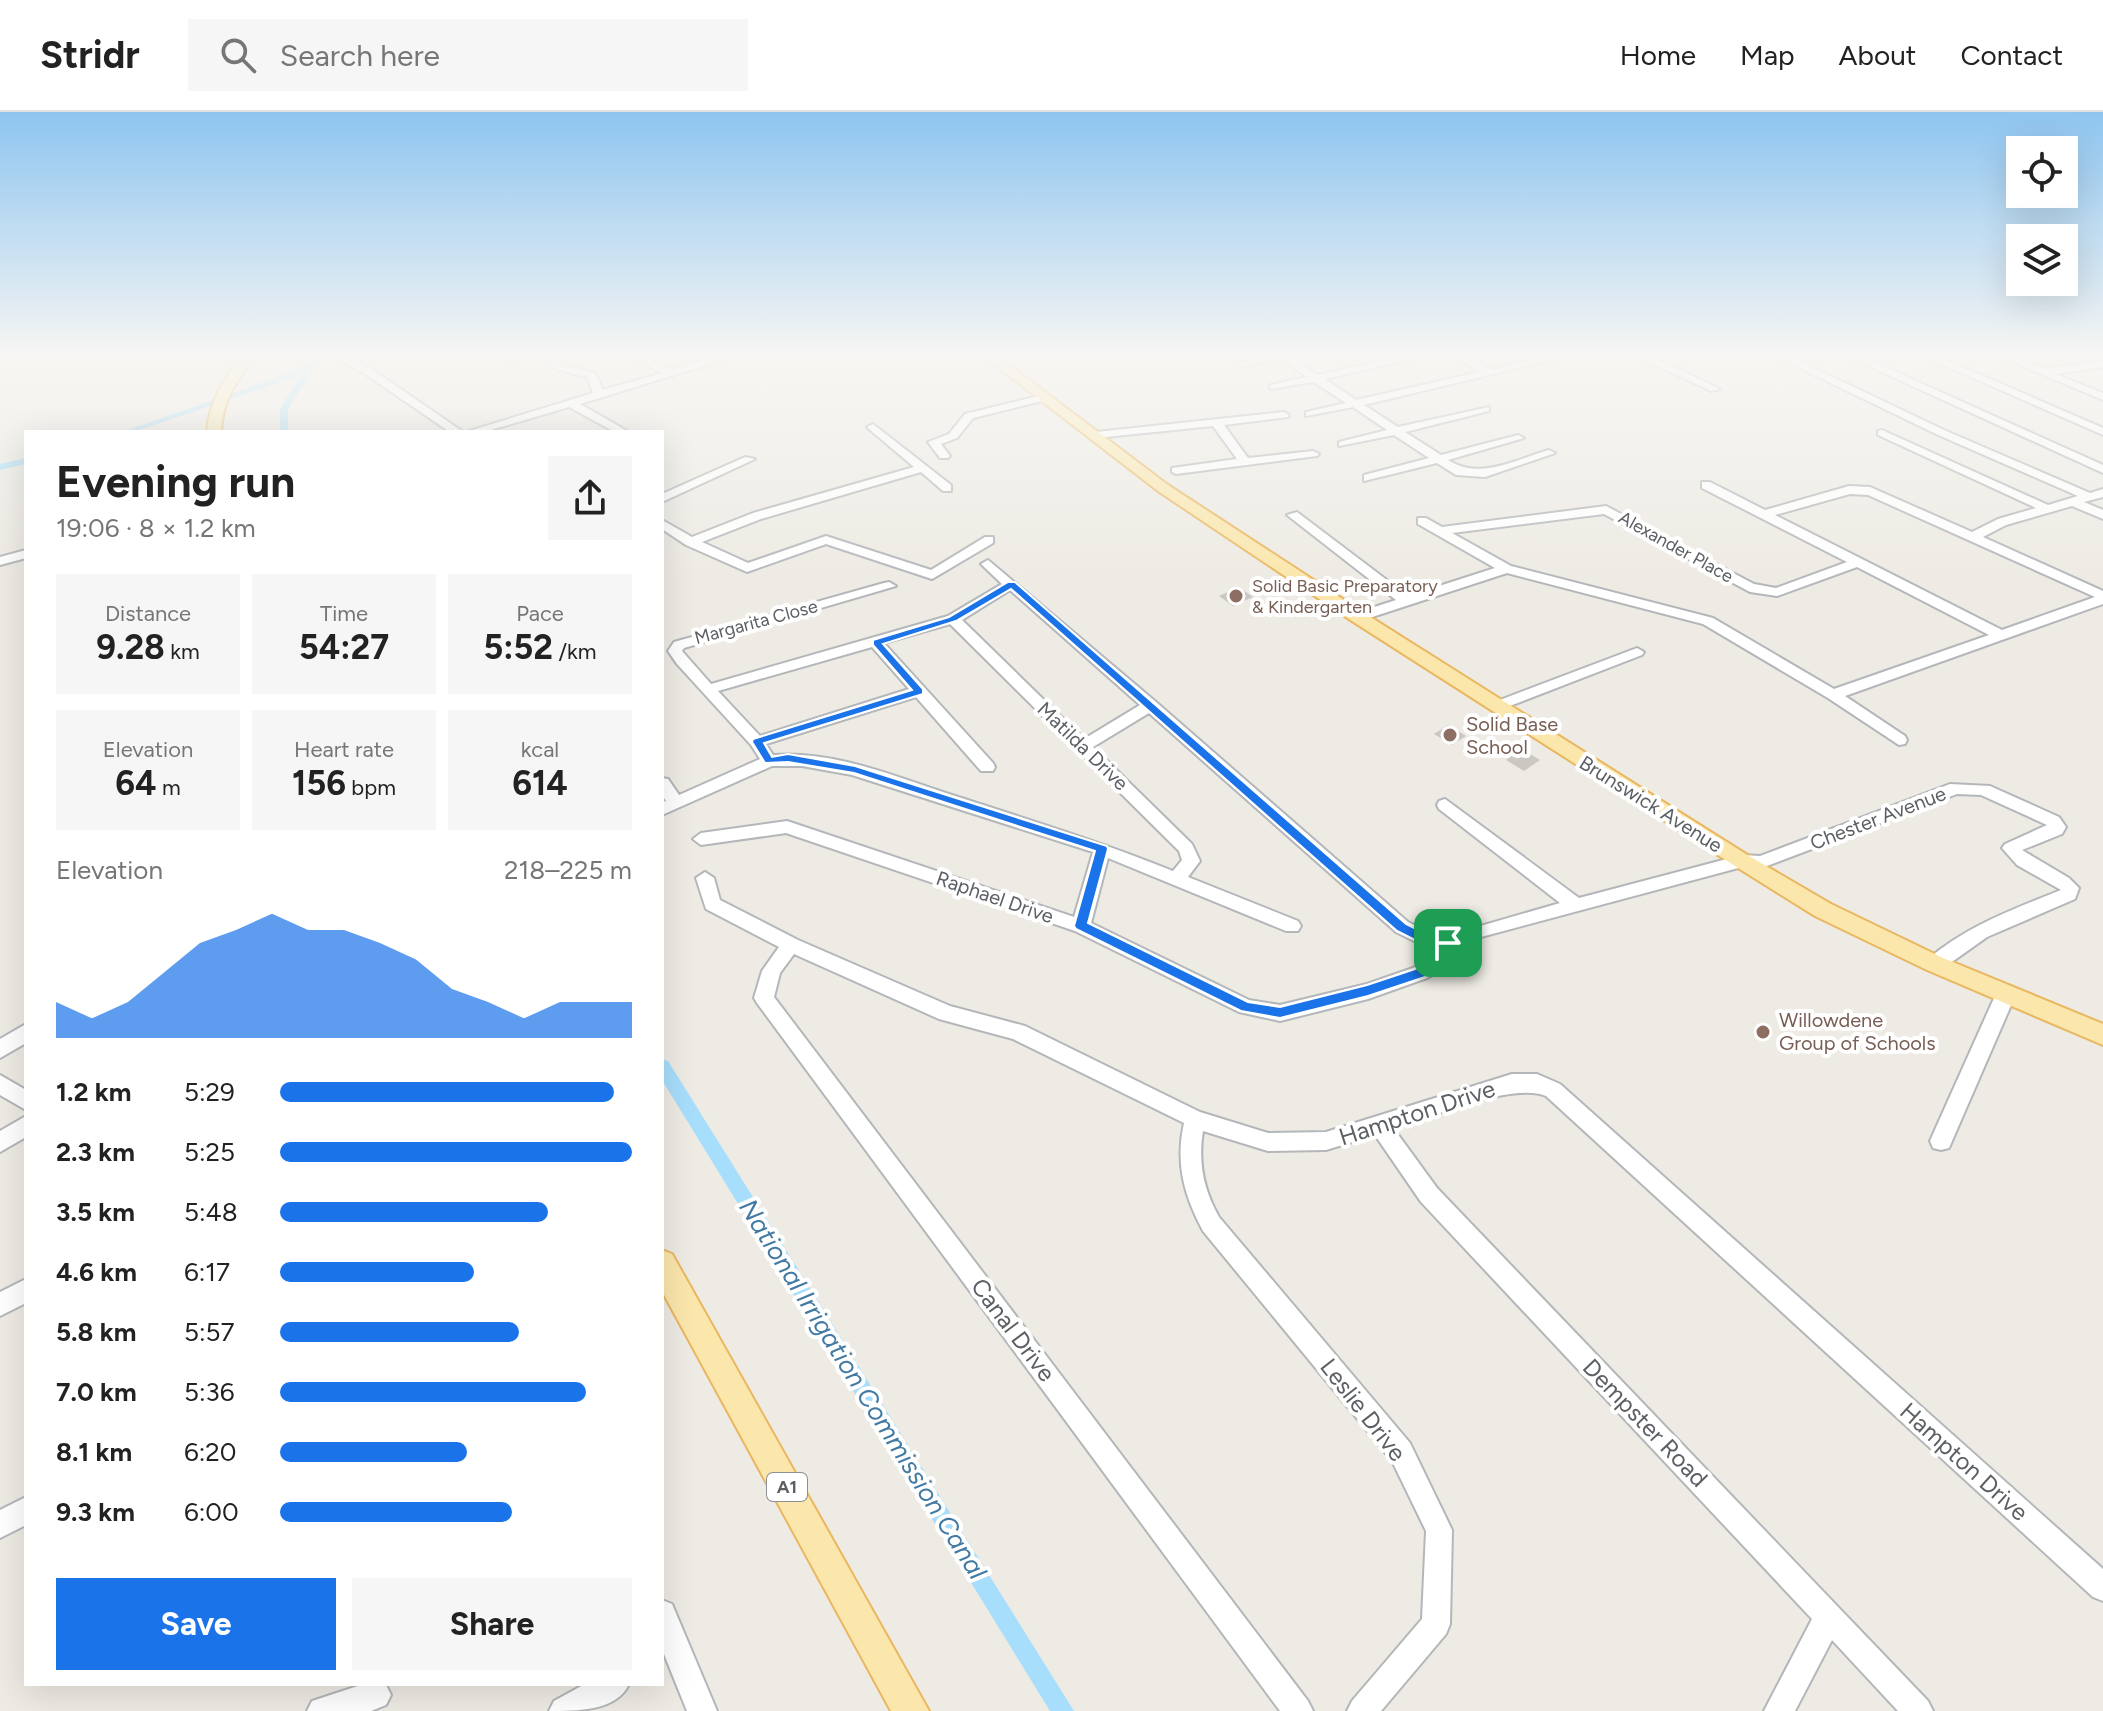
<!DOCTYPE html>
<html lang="en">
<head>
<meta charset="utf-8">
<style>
  body { margin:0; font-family:Figtree,sans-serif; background:#f6f6f6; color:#222; height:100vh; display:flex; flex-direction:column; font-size:30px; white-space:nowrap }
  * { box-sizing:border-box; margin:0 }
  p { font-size:26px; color:#767676 }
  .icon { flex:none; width:44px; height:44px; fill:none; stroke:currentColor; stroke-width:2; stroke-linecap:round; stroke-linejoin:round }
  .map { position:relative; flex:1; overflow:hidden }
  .details { position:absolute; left:24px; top:318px; width:640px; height:1256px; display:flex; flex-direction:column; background:#fff; border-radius:0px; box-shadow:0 8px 32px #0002 }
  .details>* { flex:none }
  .buttons { position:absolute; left:2006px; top:24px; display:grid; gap:16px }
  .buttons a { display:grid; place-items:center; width:72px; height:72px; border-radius:0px; background:#fff; box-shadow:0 8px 32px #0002; font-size:40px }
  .pin { position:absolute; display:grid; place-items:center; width:68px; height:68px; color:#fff; margin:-34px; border-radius:16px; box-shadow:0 4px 12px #0006 }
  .round { display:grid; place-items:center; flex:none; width:84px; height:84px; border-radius:0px; background:#f6f6f6 }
  .summary { display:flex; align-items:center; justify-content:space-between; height:136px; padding:0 32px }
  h1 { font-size:44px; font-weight:700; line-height:60px }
  .figures { display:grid; grid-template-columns:repeat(3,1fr); gap:12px; height:136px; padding:8px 32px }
  .figures div { display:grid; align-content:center; border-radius:0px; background:#f6f6f6; text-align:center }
  .figures b { font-size:34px; font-weight:700 }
  .figures small { font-size:22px; font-weight:400 }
  .figures p { font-size:22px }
  .chart { height:224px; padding:16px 32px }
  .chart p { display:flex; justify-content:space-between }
  .chart svg { width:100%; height:144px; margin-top:8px; fill:#1a73e8; opacity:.7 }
  .primary-button { display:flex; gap:16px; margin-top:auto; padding:16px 32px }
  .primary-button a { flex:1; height:92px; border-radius:0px; background:#1a73e8; color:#fff; font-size:32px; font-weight:700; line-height:92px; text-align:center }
  .primary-button a+a { background:#f6f6f6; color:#222 }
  ul { padding:0 32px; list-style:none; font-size:26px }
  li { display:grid; grid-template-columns:128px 96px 1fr; align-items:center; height:60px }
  li i { height:20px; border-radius:10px; background:#1a73e8 }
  header { display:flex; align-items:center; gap:48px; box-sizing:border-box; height:112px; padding:0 40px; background:#fff; border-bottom:2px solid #e0e0e0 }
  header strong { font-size:38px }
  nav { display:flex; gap:44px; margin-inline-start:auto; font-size:28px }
  .search { width:560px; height:72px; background:#f6f6f6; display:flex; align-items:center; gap:20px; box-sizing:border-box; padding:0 28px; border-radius:0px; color:#767676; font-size:30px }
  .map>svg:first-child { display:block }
</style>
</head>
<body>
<header>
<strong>Stridr</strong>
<div class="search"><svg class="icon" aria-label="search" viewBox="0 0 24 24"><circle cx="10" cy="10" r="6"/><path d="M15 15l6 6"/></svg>Search here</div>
<nav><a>Home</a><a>Map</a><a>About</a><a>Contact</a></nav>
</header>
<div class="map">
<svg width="2103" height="1599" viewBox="0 0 2103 1599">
  <rect width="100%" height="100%" fill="#eeebe4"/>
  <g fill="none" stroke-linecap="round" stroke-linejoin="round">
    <!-- canal -->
    <g fill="#a7defb" fill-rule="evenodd">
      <polygon points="310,249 317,251 288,297 288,320 280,320 280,297 304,259 293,266 134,320 122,320 287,262"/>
      <polygon points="26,346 26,352 0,358 0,352"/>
      <polygon points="662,947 668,949 1074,1599 1050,1599 662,968"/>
    </g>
  </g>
  <!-- building -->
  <g fill="#cbc7c3">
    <polygon points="1239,475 1253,485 1233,494 1219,484"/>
    <polygon points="1448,613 1466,624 1452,633 1434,622"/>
    <polygon points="1521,637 1540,648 1524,659 1506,648"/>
  </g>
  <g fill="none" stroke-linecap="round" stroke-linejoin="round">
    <defs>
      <g id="minor">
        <polygon points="335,246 349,246 373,258 463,320 450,320 365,262"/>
        <polygon points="519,246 510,250 505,247 505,246"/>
        <polygon points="545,246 556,246 564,253 595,261 603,278 662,261 636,246 649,246 672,258 712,246 729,246 580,292 629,320 615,320 569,295 484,320 466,320 593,281 587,265 556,257"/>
        <polygon points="1257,246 1277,246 1244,255 1239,252"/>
        <path d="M1280 246H1292L1317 263 1395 246H1416L1325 267 1356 288 1480 260 1458 246H1471L1491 258 1541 246H1560L1364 293 1398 315 1489 295V299L1405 320 1441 343 1518 323 1524 326 1448 348C1480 369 1516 347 1549 338L1555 341 1485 365 1456 363 1437 351 1364 369V363L1429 346 1394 323 1339 334V330L1387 318 1353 295 1306 304V300L1346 291 1314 270 1270 277V273L1307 265Z"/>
        <polygon points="1641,246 1655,246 1720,277 1711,279"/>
        <path d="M1779 246H1793L1944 318 2090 381 2103 377V385L2084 390 2103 398V407L2072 394 2006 413 1983 425 2103 479V492L1845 584 1905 624 1907 628 1905 632 1899 633 1828 586 1703 512 1507 461 1363 508H1353V502L1396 488 1287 403 1297 400 1408 484 1495 456 1418 412V406H1426L1442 415 1606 394 1754 472 1776 476 1847 450 1702 376V370H1710L1765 398 1849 374 1870 375 1972 420 1998 407 2036 396 1878 323V319L1882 318 2048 393 2078 384 1936 322ZM1850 382 1868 383 2095 485 2002 518 1775 403ZM1604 402 1750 480 1777 484 1857 455 1989 523 1834 577 1713 506 1511 454 1452 421Z"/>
        <polygon points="1851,246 1865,246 2103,353 2103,361"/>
        <polygon points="1928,246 1942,246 2103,316 2103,323"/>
        <polygon points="2003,246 2017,246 2044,257 2103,249 2103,255 2055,262 2103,281 2103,288"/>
        <polygon points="1046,282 1051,285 1050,287 973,306 957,326 941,332 950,344 948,346 940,346 928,330 949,322 965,302"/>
        <polygon points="1284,300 1289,303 1288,305 1224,313 1248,346 1313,339 1319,342 1317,344 1176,362 1172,360 1172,356 1237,347 1213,314 1096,326 1090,323 1096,320"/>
        <polygon points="873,312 951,373 951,379 943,379 921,360 761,407 702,430 748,451 826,424 931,458 985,425 993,425 993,431 932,467 826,432 747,460 686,433 662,417 662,408 692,425 753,401 914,355 869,317 867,315"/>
        <polygon points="745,345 755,347 662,390 662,382"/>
        <polygon points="26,438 26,446 0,453 0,445"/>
        <path d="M988 448 1156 590 1408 810 1428 820 1446 824 1560 791 1439 697 1437 693 1439 689 1445 687 1579 786 1742 743 1760 744 1950 672 1990 674 2059 705 2066 715 2062 722 2022 738 2069 766 2079 776 2075 787 1987 825 1942 857H1928L1926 852 1928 847C1967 814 2014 797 2061 778L2017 753 2002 736 2005 732 2047 713 1981 683 1957 682 1767 754 1742 755 1466 829 1455 836 1445 856 1427 866 1368 887 1280 909 1239 900 1075 819 786 721 701 733 693 727 701 721 787 709 1074 805 1093 740 852 663 802 654H772L662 703V690L666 689 662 683V666L668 667 679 683 760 647 751 633 677 552 668 539 674 530 884 471 889 470 896 474 684 536 682 539 711 572 948 504 1002 472 981 452ZM1010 478 1140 593 1084 627 962 508ZM950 512 1179 739 1182 748 1173 759C1101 730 1027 707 952 683 896 665 834 638 773 643L766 632 916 585 981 659H993L995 655 993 651 884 531ZM872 535 909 577 760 624 718 579ZM1149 601 1396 820 1418 831 1436 836 1431 846 1413 856 1367 872 1280 893 1249 888 1091 811 1108 746 1286 819H1298L1301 814 1298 809 1188 765 1200 749 1192 732 1093 635Z"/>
        <polygon points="1637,536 1644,540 1642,543 1502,597 1497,599 1489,594 1492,591"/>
        <path d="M705 760 714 766 720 788 798 828 950 894 1025 914 1200 1000 1268 1021 1326 1020 1512 962H1537L1560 972 2103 1457V1489L2093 1485 1546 984C1513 970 1430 1005 1394 1017L1437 1076 1928 1589 1933 1599H1898L1832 1528 1795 1599H1764L1812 1507 1421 1090 1375 1023 1326 1038 1268 1039 1203 1019C1198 1050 1203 1077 1219 1105L1410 1331 1452 1418 1450 1512 1446 1522 1381 1599H1347L1352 1589 1422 1507 1426 1419 1392 1349 1203 1119C1184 1084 1175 1051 1184 1011L1013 927 939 907 794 842 780 861 774 885 1308 1589 1313 1599H1280L757 891 754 886 762 859 779 835 706 797 696 766Z"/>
        <polygon points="2005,876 2012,879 2015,884 1952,1029 1949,1036 1941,1038 1933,1036 1930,1029 1995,884 1998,879"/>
        <polygon points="26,912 26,931 0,946 0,927"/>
        <polygon points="0,963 26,978 26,998 0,983"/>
        <polygon points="26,1004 26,1025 0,1040 0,1019"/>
        <polygon points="26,1167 26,1191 0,1204 0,1180"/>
        <polygon points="26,1385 26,1413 0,1426 0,1398"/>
        <polygon points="662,1488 672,1492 717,1599 687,1599 662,1537"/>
        <polygon points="364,1572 386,1573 391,1583 386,1593 371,1599 307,1599 312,1589"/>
        <path d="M585 1572H629C617 1599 577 1599 549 1599L554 1589Z"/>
      </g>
      <g id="major">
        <path d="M241 246H254C236 269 222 290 221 320H207C209 291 223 268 241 246Z"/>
        <polygon points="986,246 1000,246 1168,373 1364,501 1749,744 1831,792 1943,846 2103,912 2103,933 1927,858 1815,804 1735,754 1352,509 1158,379"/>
        <polygon points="662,1138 672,1142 929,1599 891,1599 662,1179"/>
      </g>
    </defs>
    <!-- minor casing -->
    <use href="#minor" stroke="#b4b7ba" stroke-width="4"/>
    <!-- major casing -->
    <use href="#major" stroke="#eab761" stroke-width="4"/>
    <!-- minor -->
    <use href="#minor" fill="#fff" fill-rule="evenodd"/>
    <!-- major -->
    <use href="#major" fill="#fbe7ac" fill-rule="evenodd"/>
  </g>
  <!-- sky -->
  <linearGradient id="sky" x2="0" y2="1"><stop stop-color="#8ec5f0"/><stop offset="0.52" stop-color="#f7f6f3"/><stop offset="1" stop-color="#f7f6f3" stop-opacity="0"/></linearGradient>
  <rect width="2103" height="470" fill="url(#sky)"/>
  <!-- route -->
  <path fill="#1a73e8" stroke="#fff" stroke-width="2" fill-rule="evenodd" d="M1008 470H1015L1406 812 1426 822 1453 827 1455 831 1443 855 1425 865 1368 884 1280 906 1241 899 1076 817 1074 814 1095 739 854 661 788 650 765 651 752 630 753 627 912 578 873 533V528L949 505ZM1011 477 1397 819 1419 830 1440 834 1433 847 1415 857 1367 873 1280 895 1248 890 1088 811 1108 737 1107 734 855 654 788 642 772 645 764 631 923 582V577L883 532 956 509Z"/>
  <!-- markers -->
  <g fill="#8d6e63" stroke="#fff" stroke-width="3">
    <circle cx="1236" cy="484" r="8"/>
    <circle cx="1450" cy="623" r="8"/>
    <circle cx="1763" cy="920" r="8"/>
  </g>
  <g text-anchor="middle" stroke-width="8" stroke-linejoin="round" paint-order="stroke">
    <!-- far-street labels -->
    <g font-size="18" fill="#5c6064" stroke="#fff">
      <text transform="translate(1676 435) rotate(29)" y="6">Alexander Place</text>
      <text transform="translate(756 510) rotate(-15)" y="6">Margarita Close</text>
    </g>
    <!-- far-education labels -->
    <g font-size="18" fill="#785e54" stroke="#fff" text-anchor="start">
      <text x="1252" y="480">Solid Basic Preparatory<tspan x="1252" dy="21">&amp; Kindergarten</tspan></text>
    </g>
    <!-- shield labels -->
    <rect fill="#fff" stroke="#8d9092" stroke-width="2" x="767" y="1361" width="40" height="28" rx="6"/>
    <g font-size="18" font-weight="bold" fill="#5c6064">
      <text x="787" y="1381">A1</text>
    </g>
    <!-- education labels -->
    <g font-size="20" fill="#785e54" stroke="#fff" text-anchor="start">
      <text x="1466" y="619">Solid Base<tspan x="1466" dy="23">School</tspan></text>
      <text x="1779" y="915">Willowdene<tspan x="1779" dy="23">Group of Schools</tspan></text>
    </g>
    <!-- street labels -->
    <g font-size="20" fill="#5c6064" stroke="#fff">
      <text transform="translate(1083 634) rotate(44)" y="7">Matilda Drive</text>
      <text transform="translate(1651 692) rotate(32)" y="7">Brunswick Avenue</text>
      <text transform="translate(1878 706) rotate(-21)" y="7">Chester Avenue</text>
      <text transform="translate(995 785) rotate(19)" y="7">Raphael Drive</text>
    </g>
    <!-- near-street labels -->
    <g font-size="24" fill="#5c6064" stroke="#fff">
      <text transform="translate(1417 1001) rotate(-18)" y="8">Hampton Drive</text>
      <text transform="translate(1013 1218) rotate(53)" y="8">Canal Drive</text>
      <text transform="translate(1363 1298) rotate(52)" y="8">Leslie Drive</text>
      <text transform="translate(1645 1311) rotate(46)" y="8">Dempster Road</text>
      <text transform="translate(1964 1350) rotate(42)" y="8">Hampton Drive</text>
    </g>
    <!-- near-water labels -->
    <g font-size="26" font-style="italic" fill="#427aa3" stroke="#fff">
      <text transform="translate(863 1277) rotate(58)" y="9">National Irrigation Commission Canal</text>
    </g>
  </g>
</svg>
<div class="buttons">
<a><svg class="icon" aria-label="locate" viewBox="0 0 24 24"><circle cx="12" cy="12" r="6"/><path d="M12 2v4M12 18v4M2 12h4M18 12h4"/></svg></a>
<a><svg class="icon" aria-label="layers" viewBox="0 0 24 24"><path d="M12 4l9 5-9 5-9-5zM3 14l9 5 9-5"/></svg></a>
</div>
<div class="pin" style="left:1448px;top:831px;background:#1e9e55"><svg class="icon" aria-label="arrive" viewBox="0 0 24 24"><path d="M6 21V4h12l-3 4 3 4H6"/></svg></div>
<section class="details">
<div class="summary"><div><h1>Evening run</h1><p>19:06 · 8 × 1.2 km</p></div><a class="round"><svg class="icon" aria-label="share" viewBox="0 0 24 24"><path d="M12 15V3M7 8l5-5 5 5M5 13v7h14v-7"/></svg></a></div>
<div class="figures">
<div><p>Distance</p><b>9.28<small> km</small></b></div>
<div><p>Time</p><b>54:27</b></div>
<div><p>Pace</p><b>5:52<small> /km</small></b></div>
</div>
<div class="figures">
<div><p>Elevation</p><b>64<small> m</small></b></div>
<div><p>Heart rate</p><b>156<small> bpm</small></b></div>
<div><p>kcal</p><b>614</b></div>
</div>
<div class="chart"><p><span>Elevation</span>218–225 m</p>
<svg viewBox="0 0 160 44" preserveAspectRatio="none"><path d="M0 44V33L10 38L20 33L30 24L40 15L50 11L60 6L70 11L80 11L90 15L100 20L110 29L120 33L130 38L140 33L150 33L160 33V44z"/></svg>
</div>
<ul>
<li><b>1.2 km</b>5:29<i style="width:95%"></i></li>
<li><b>2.3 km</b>5:25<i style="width:100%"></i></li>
<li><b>3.5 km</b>5:48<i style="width:76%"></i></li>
<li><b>4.6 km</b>6:17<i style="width:55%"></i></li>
<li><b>5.8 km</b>5:57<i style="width:68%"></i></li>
<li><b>7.0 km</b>5:36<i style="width:87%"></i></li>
<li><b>8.1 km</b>6:20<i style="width:53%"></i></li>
<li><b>9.3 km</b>6:00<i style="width:66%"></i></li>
</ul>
<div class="primary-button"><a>Save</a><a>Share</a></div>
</section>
</div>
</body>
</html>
